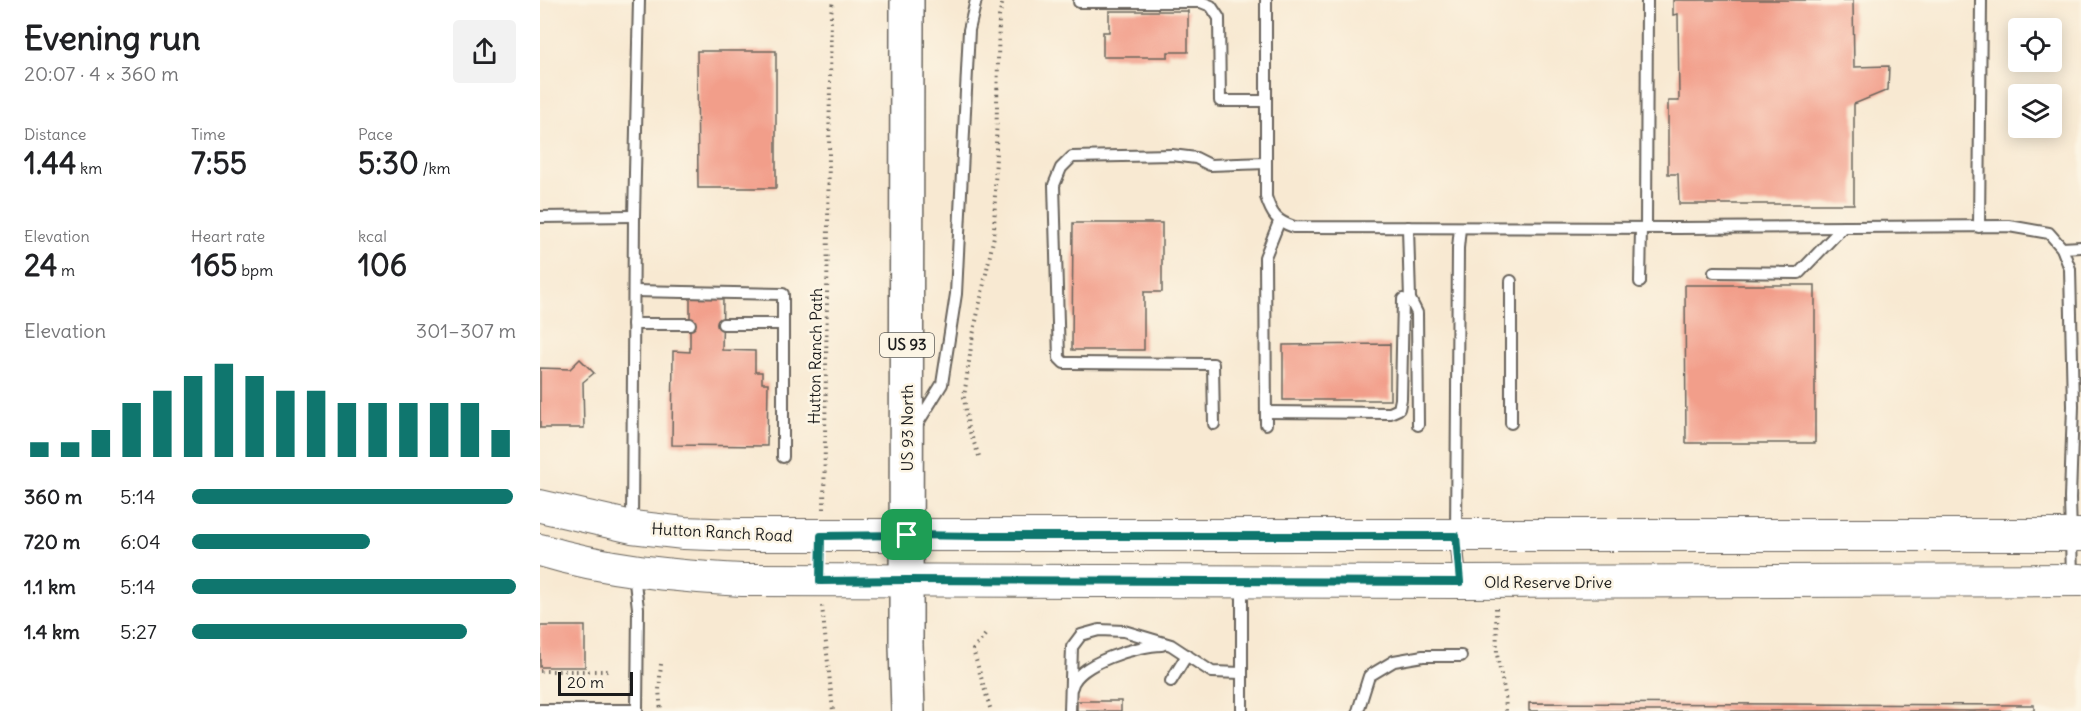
<!DOCTYPE html>
<html lang="en">
<head>
<meta charset="utf-8">
<style>
  body { margin:0; font-family:Delius,sans-serif; background:#f2f2f2; color:#202124; height:100vh; display:flex; flex-direction:column; font-size:22px; white-space:nowrap }
  * { box-sizing:border-box; margin:0 }
  p { font-size:20px; color:#757577 }
  .icon { flex:none; width:33px; height:33px; fill:none; stroke:currentColor; stroke-width:2; stroke-linecap:round; stroke-linejoin:round }
  .map { position:relative; flex:1; overflow:hidden }
  .sheet { display:flex; flex-direction:column; background:#fff; width:540px }
  .sheet>* { flex:none }
  .controls { position:absolute; left:1468px; top:18px; display:grid; gap:12px }
  .controls a { display:grid; place-items:center; width:54px; height:54px; border-radius:6px; background:#fff; box-shadow:0 3px 15px #0003; font-size:30px }
  .scale { position:absolute; left:18px; bottom:15px; width:75px; box-sizing:border-box; padding-left:6px; border:3px solid #1c1c1c; border-top:0; font-size:16px; line-height:21px; white-space:nowrap; color:#1c1c1c; -webkit-text-stroke:4px #fcf5e5; paint-order:stroke }
  .pin { position:absolute; display:grid; place-items:center; width:51px; height:51px; color:#fff; margin:-26px; border-radius:12px; box-shadow:0 3px 9px #0006 }
  .round { display:grid; place-items:center; flex:none; width:63px; height:63px; border-radius:6px; background:#f2f2f2 }
  .headline { display:flex; align-items:center; justify-content:space-between; height:102px; padding:0 24px }
  h1 { font-size:33px; font-weight:700; line-height:45px }
  .figures { display:grid; grid-template-columns:repeat(3,1fr); gap:9px; height:102px; padding:6px 24px }
  .figures div { display:grid; align-content:center }
  .figures b { font-size:30px; font-weight:700 }
  .figures small { font-size:16px; font-weight:400 }
  .figures p { font-size:16px }
  .chart { height:168px; padding:12px 24px }
  .chart p { display:flex; justify-content:space-between }
  .chart svg { width:100%; height:108px; margin-top:6px; stroke:#0f766e; stroke-width:6 }
  ul { padding:0 24px; list-style:none; font-size:20px }
  li { display:grid; grid-template-columns:96px 72px 1fr; align-items:center; height:45px }
  li i { height:15px; border-radius:8px; background:#0f766e }
  main { display:flex; flex:1; min-height:0 }
  .map>svg:first-child { display:block }
</style>
</head>
<body>
<main>
<section class="sheet">
<div class="headline"><div><h1>Evening run</h1><p>20:07 · 4 × 360 m</p></div><a class="round"><svg class="icon" aria-label="share" viewBox="0 0 24 24"><path d="M12 15V3M7 8l5-5 5 5M5 13v7h14v-7"/></svg></a></div>
<div class="figures">
<div><p>Distance</p><b>1.44<small> km</small></b></div>
<div><p>Time</p><b>7:55</b></div>
<div><p>Pace</p><b>5:30<small> /km</small></b></div>
</div>
<div class="figures">
<div><p>Elevation</p><b>24<small> m</small></b></div>
<div><p>Heart rate</p><b>165<small> bpm</small></b></div>
<div><p>kcal</p><b>106</b></div>
</div>
<div class="chart"><p><span>Elevation</span>301–307 m</p>
<svg viewBox="0 0 160 44" preserveAspectRatio="none"><path d="M5 44V38M15 44V38M25 44V33M35 44V22M45 44V17M55 44V11M65 44V6M75 44V11M85 44V17M95 44V17M105 44V22M115 44V22M125 44V22M135 44V22M145 44V22M155 44V33"/></svg>
</div>
<ul>
<li><b>360 m</b>5:14<i style="width:99%"></i></li>
<li><b>720 m</b>6:04<i style="width:55%"></i></li>
<li><b>1.1 km</b>5:14<i style="width:100%"></i></li>
<li><b>1.4 km</b>5:27<i style="width:85%"></i></li>
</ul>
</section>
<div class="map">
<svg width="1541" height="711" viewBox="0 0 1541 711">
  <rect width="100%" height="100%" fill="#fcf5e5"/>
  <filter id="ink" filterUnits="userSpaceOnUse"><feTurbulence type="fractalNoise" baseFrequency=".0167" numOctaves="2"/><feDisplacementMap in="SourceGraphic" scale="12" xChannelSelector="R" yChannelSelector="G"/><feConvolveMatrix kernelMatrix="1 2 1 2 8 2 1 2 1" color-interpolation-filters="sRGB"/></filter>
  <filter id="wash" filterUnits="userSpaceOnUse"><feTurbulence type="fractalNoise" baseFrequency=".008" numOctaves="4" result="noise"/><feDisplacementMap in="SourceGraphic" scale="24" xChannelSelector="R" yChannelSelector="G"/><feGaussianBlur stdDeviation="1.35" result="paint"/><feColorMatrix in="noise" values="0 0 0 0 0 0 0 0 0 0 0 0 0 0 0 0 0 1.4 0 .05"/><feComposite in="paint" operator="in"/></filter>
  <g filter="url(#wash)">
    <rect width="100%" height="100%" fill="#f8e9d2"/>
    <g id="blocks">
      <!-- building -->
      <g fill="#f29e8a">
        <polygon points="1133,0 1313,0 1314,67 1349,66 1348,90 1314,104 1314,204 1139,204 1138,174 1128,174 1128,101 1139,101 1138,14 1133,15"/>
        <polygon points="569,11 648,11 648,52 628,52 628,57 563,57 563,32 569,32"/>
        <polygon points="157,51 236,51 236,188 158,188"/>
        <polygon points="533,223 622,223 622,292 604,292 604,350 532,350"/>
        <polygon points="1145,285 1275,285 1275,443 1146,443"/>
        <polygon points="150,297 183,298 182,350 215,351 215,372 222,372 222,383 228,383 227,446 132,445 133,351 150,352"/>
        <polygon points="850,344 850,400 743,400 743,345"/>
        <polygon points="40,359 54,373 43,382 44,428 0,428 0,368 30,369"/>
        <rect x="0" y="626" width="45" height="41"/>
        <rect x="537" y="701" width="44" height="10"/>
        <polygon points="989,703 1494,705 1494,711 989,711"/>
      </g>
    </g>
  </g>
  <g filter="url(#ink)">
    <use href="#blocks" fill-opacity="0" stroke="#69645c" stroke-width="1.5"/>
    <g fill="none" stroke-linecap="round" stroke-linejoin="round">
      <defs>
        <g id="lane">
          <path d="M726 0V197C732 215 736 221 754 227L1137 228 1469 226 1509 233 1522 248 1530 269 1533 406 1530 498 1532 577"/>
          <polyline points="539,2 661,2 671,6 679,18 680,101 726,101"/>
          <polyline points="0,217 94,216"/>
          <polyline points="868,227 870,299 877,313 878,425"/>
          <polyline points="1439,227 1441,0"/>
          <polyline points="1106,228 1107,0"/>
          <polyline points="1522,248 1541,247"/>
          <polyline points="1174,272 1259,273 1303,227"/>
          <polyline points="1100,282 1101,228"/>
          <polyline points="94,291 243,294 243,457"/>
          <polyline points="93,324 150,324"/>
          <polyline points="183,324 242,324"/>
          <polyline points="726,412 850,413 859,409 861,399 863,299"/>
          <polyline points="971,423 971,281"/>
          <polyline points="674,424 673,364 532,363 524,363 519,358 514,185 521,168 532,157 632,155 656,158 670,165 726,163"/>
          <polyline points="726,424 725,257 739,222"/>
          <polyline points="376,426 402,384 416,294 429,30 436,0"/>
          <polyline points="92,524 94,216 99,0"/>
          <polyline points="920,579 916,536 918,248 920,228"/>
          <polyline points="631,681 647,655"/>
          <path d="M532 687C537 663 600 645 622 645"/>
          <polyline points="0,710 97,710 98,608 94,574"/>
          <polyline points="530,711 532,647 541,635 559,630 584,631 631,645 672,672 702,673"/>
          <polyline points="702,711 702,585"/>
          <polyline points="818,711 829,676 854,661 883,656 921,656"/>
        </g>
        <g id="secondary">
          <polyline points="0,506 92,527 144,533 198,535 1541,535"/>
          <path d="M0 550C66 570 133 576 202 580L920 582 1541 580"/>
        </g>
        <polyline id="primary" points="367,0 366,645 368,711"/>
      </defs>
      <!-- lane casing -->
      <use href="#lane" stroke="#69645c" stroke-width="14"/>
      <!-- secondary casing -->
      <use href="#secondary" stroke="#69645c" stroke-width="34"/>
      <!-- primary casing -->
      <use href="#primary" stroke="#69645c" stroke-width="36"/>
      <!-- path -->
      <g stroke="#69645c" stroke-width="4" stroke-dasharray="1.5 4.5" stroke-linecap="butt">
        <polyline points="439,456 428,427 424,397 432,340 454,236 459,17 463,0"/>
        <polyline points="284,509 291,13 293,0"/>
        <polyline points="282,606 293,711"/>
        <polyline points="956,608 957,655 965,694 966,711"/>
        <polyline points="445,635 433,650 451,711"/>
        <polyline points="121,664 119,690 121,711"/>
        <polyline points="0,671 71,671"/>
      </g>
      <!-- lane -->
      <use href="#lane" stroke="#fff" stroke-width="10"/>
      <!-- secondary -->
      <use href="#secondary" stroke="#fff" stroke-width="32"/>
      <!-- primary -->
      <use href="#primary" stroke="#fff" stroke-width="33"/>
    </g>
  </g>
  <g fill="none" stroke-linecap="round" stroke-linejoin="round" filter="url(#ink)">
    <defs>
      <polygon id="route" points="367,535 441,536 916,536 920,582 367,580 280,581 281,536"/>
    </defs>
    <!-- route casing -->
    <use href="#route" stroke="#fff" stroke-width="12"/>
    <!-- route -->
    <use href="#route" stroke="#0f766e" stroke-width="8"/>
  </g>
  <g text-anchor="middle" stroke-width="5" stroke-linejoin="round" paint-order="stroke">
    <!-- shield labels -->
    <rect fill="#fcf5e5" stroke="#5f5d58" stroke-width="1.5" x="340" y="333" width="54" height="24" rx="4.5"/>
    <g font-size="15" font-weight="bold" fill="#1c1c1c">
      <text x="367" y="350">US 93</text>
    </g>
    <!-- street labels -->
    <g font-size="16" fill="#1c1c1c" stroke="#fcf5e5">
      <text transform="translate(275 356) rotate(-89)" y="6">Hutton Ranch Path</text>
      <text transform="translate(367 428) rotate(-90)" y="6">US 93 North</text>
      <text transform="translate(182 532) rotate(3)" y="6">Hutton Ranch Road</text>
      <text x="1008" y="588">Old Reserve Drive</text>
    </g>
  </g>
</svg>
<div class="controls">
<a><svg class="icon" aria-label="locate" viewBox="0 0 24 24"><circle cx="12" cy="12" r="6"/><path d="M12 2v4M12 18v4M2 12h4M18 12h4"/></svg></a>
<a><svg class="icon" aria-label="layers" viewBox="0 0 24 24"><path d="M12 4l9 5-9 5-9-5zM3 14l9 5 9-5"/></svg></a>
</div>
<div class="scale">20 m</div>
<div class="pin" style="left:367px;top:535px;background:#1e9e55"><svg class="icon" aria-label="arrive" viewBox="0 0 24 24"><path d="M6 21V4h12l-3 4 3 4H6"/></svg></div>
</div>
</main>
</body>
</html>
